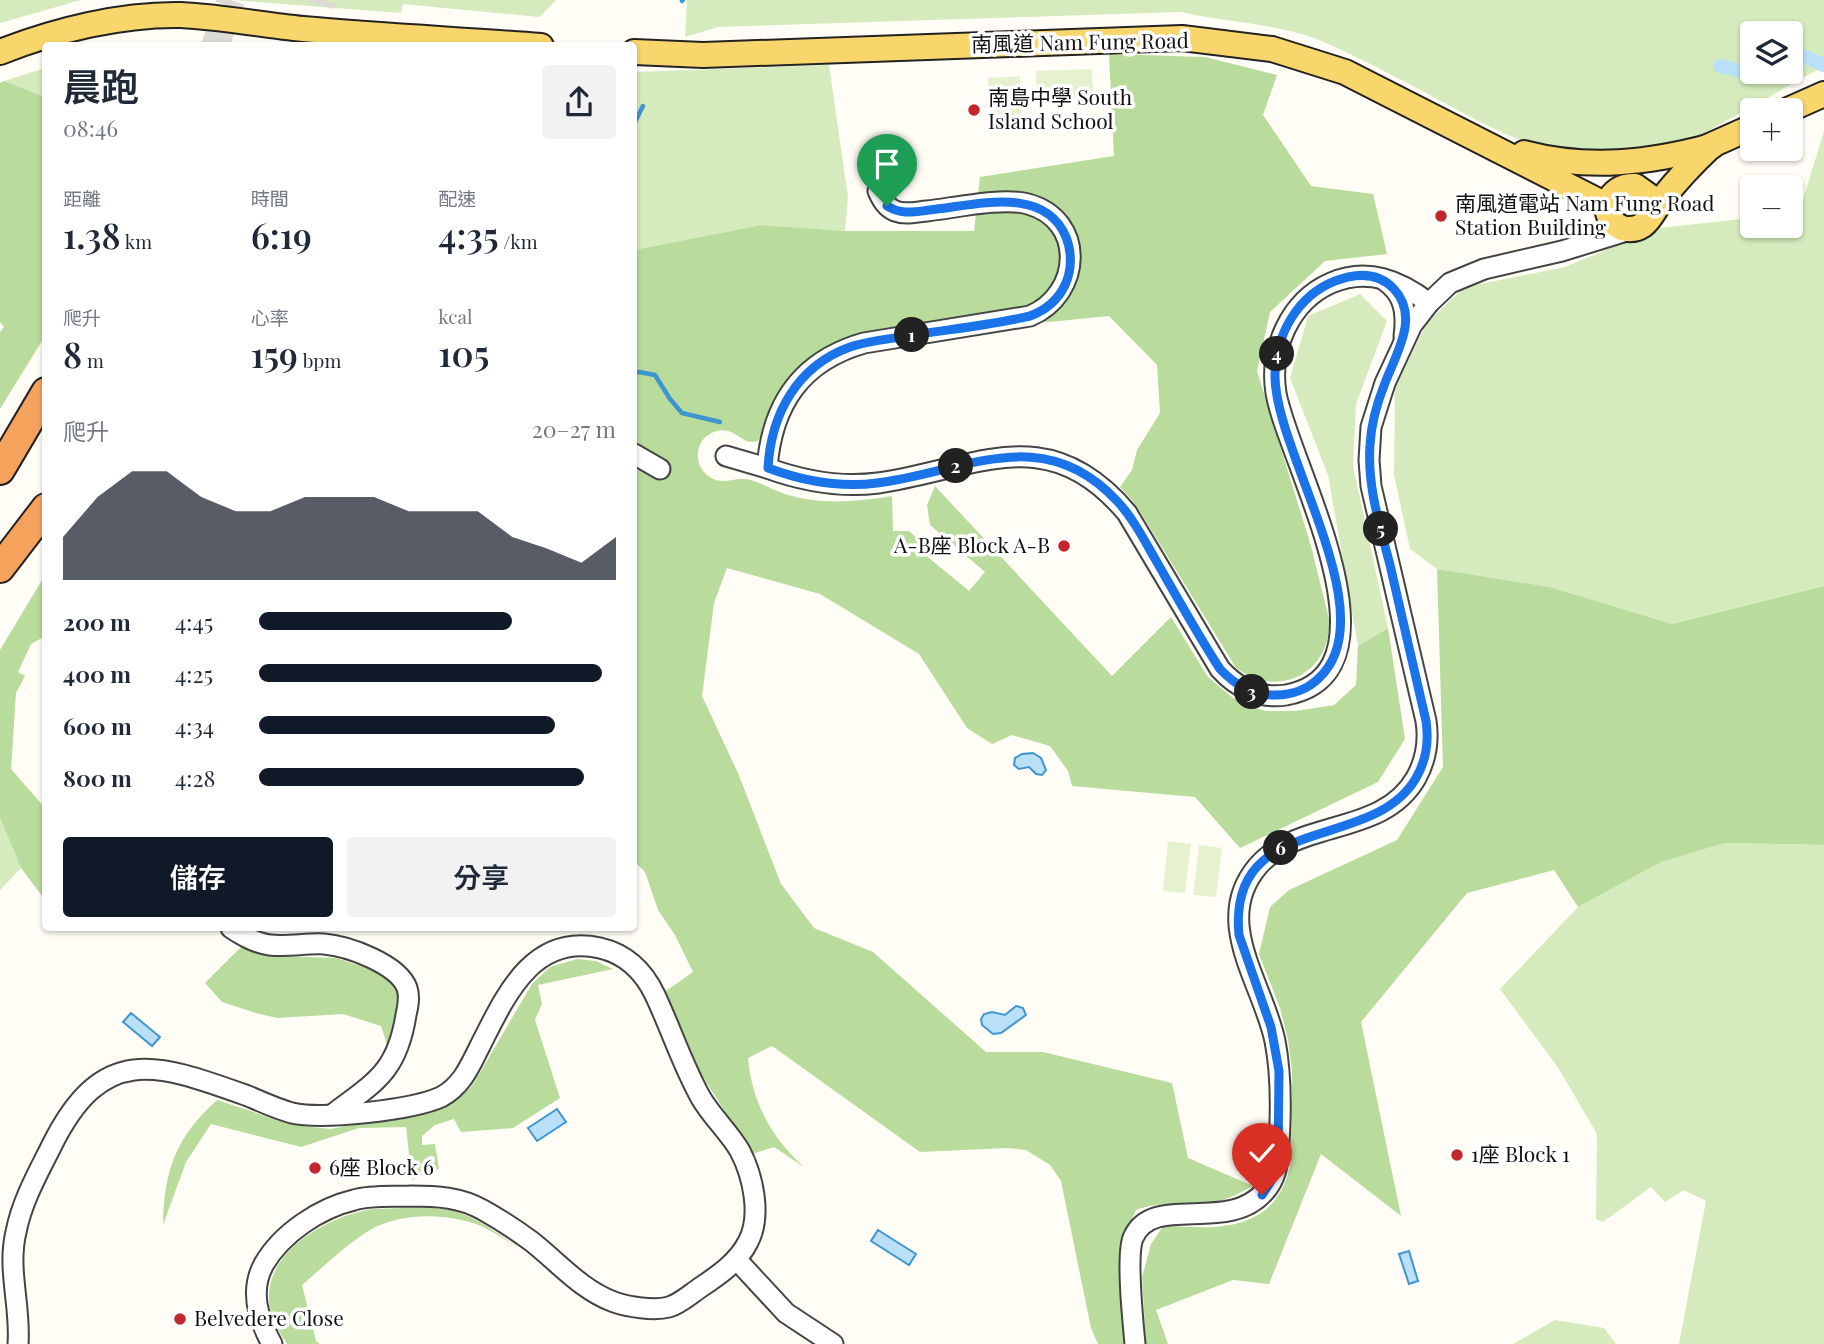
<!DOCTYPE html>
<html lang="zh-TW">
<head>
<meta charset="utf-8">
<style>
  body { margin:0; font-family:"Playfair Display","Noto Sans TC",serif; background:#f2f2f3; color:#1f2937; height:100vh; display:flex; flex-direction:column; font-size:26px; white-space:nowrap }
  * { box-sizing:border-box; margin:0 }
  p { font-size:23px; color:#747a83 }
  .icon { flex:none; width:38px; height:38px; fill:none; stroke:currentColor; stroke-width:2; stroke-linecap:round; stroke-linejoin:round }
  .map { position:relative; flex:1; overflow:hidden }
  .panel { position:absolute; left:42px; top:42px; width:595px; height:889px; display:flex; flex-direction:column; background:#fff; border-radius:7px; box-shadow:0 2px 5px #0004 }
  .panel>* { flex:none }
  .controls { position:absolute; left:1740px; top:21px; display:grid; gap:14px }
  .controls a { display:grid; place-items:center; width:63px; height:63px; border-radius:7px; background:#fff; box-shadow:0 2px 5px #0004; font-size:35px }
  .pin { position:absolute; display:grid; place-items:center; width:60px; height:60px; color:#fff; margin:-72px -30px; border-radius:50% 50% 50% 0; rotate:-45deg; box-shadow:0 0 7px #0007 }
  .pin .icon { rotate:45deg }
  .km { position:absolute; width:35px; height:35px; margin:-18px; border-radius:50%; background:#222; color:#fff; font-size:19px; line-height:35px; text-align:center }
  .round { display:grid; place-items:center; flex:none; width:74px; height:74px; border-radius:7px; background:#f2f2f3 }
  .overview { display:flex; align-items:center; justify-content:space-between; height:119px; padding:0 21px }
  h1 { font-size:38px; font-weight:600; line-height:52px }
  .metrics { display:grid; grid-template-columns:repeat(3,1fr); gap:10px; height:119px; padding:7px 21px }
  .metrics div { display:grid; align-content:center }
  .metrics b { font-size:35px; font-weight:600 }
  .metrics small { font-size:19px; font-weight:400 }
  .metrics p { font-size:19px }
  .chart { height:196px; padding:14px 21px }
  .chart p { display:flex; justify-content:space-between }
  .chart svg { width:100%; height:126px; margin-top:7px; fill:#111827; opacity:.7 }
  .primary-button { display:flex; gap:14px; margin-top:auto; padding:14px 21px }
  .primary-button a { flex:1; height:80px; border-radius:7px; background:#111827; color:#fff; font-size:28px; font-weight:600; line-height:80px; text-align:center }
  .primary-button a+a { background:#f2f2f3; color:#1f2937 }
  ul { padding:0 21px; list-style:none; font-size:23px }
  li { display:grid; grid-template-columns:112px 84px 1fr; align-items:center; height:52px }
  li i { height:18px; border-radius:9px; background:#111827 }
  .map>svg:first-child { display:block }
</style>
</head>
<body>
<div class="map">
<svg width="1824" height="1344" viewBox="0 0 1824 1344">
  <rect width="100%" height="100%" fill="#fffdf5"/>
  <!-- green -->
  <g fill="#d5ebbd" fill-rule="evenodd">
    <polygon points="0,0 81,0 0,23"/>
    <polygon points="232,0 556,0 540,17 403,4 401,13"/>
    <path d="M686 0H1824V66L1676 149 1591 157 1559 146 1558 150C1518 144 1485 124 1450 106 1409 84 1369 62 1326 43 1280 23 1229 23 1181 12L718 27 685 37 687 2ZM1752 33H1790V72H1752Z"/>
    <polygon points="829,65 848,197 845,231 761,225 634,250 634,72"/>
    <polygon points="45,68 45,97 4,81"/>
    <polygon points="1824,131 1824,586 1672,624 1550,587 1437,569 1410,549 1394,475 1395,388 1428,321 1465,287 1565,267 1658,228 1752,218 1752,226 1790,226 1790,207 1802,203"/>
    <polygon points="1360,294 1387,321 1356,404 1353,466 1388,628 1358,646 1328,475 1290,378 1308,316"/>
    <polygon points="0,818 21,868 0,890"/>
    <polygon points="1725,843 1824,845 1824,1344 1679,1344 1706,1201 1684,1190 1665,1202 1651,1187 1603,1222 1596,1219 1597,1134 1559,1069 1500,989 1578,907 1661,862"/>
    <polygon points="1555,1320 1604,1328 1616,1344 1513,1344"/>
  </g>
  <!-- forest -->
  <g fill="#b9dc9c">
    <path d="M1109 54 1205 57 1277 75 1263 115 1311 186 1373 194 1387 254 1325 261 1270 312 1257 371 1311 546 1329 619C1332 673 1279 700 1236 668L1136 505 1120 487 1132 470 1137 450 1160 413 1157 365 1109 316 1049 322 1012 321 855 336 813 355 783 388 763 436 758 441C741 447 735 424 714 432 705 435 699 443 698 452 696 467 708 481 723 481 732 481 740 477 750 480 762 483 773 490 785 494 821 505 856 502 892 496L893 531H909L917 538 923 553 969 591 985 572 930 525 927 505 935 486 1112 676 1171 617 1208 677 1233 698 1255 708 1266 711H1296L1334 705 1356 685 1358 646 1388 628 1405 739 1378 782 1240 848 1195 797 1072 786 1068 771 1050 746 1012 735 992 744 967 728 919 654 820 594 727 568 714 603 702 696 738 773 781 884 814 928 873 952 986 1052H1043L1172 1083 1188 1158 1253 1186C1238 1194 1223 1202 1206 1204 1178 1207 1165 1200 1136 1210L1120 1245 1126 1344H1098L1091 1328 1061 1181 1050 1165 1026 1150 1008 1148 920 1152 772 1046 748 1058C752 1103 772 1138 804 1167L774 1147 752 1154 699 1071 666 991 693 972 675 935 658 910 645 872 634 861V250L761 225 845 231H974L980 177 1114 156Z"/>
    <polygon points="4,81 45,97 45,336 0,409 0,332 4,327 0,322 0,83"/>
    <path d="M1437 569 1550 587 1672 624 1824 586V845L1725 843 1661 862 1578 907 1554 870 1467 893 1361 1022 1401 1216 1321 1154 1269 1284 1233 1280 1156 1310 1168 1344H1146L1142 1277 1151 1244 1164 1225C1221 1231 1279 1230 1291 1161L1292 1070 1288 1040 1280 1008 1259 954 1270 907 1289 890 1397 840 1443 767Z"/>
    <polygon points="45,575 45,636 31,644 18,672 25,676 16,693 11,769 45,808 45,900 21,868 0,818 0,650"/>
    <polygon points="241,947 275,956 336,958 379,972 395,984 401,997 389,1051 381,1026 343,1014 277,1018 256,1013 222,1002 205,983"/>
    <path d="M577 959 596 961 613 969 538 985 542 1004 535 1020 560 1098 513 1128 461 1132 454 1119 435 1125 422 1136V1145L435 1144 439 1169 412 1180 406 1127 359 1128 301 1147 211 1124 186 1162 163 1225C164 1170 176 1137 217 1100L293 1125 330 1129 438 1110 456 1101 472 1086 532 984 550 967Z"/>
    <path d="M372 1209C400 1209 431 1204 458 1212 482 1220 503 1238 523 1251 510 1243 496 1233 481 1226 448 1213 402 1212 370 1230 348 1243 322 1268 302 1285L316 1341 320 1344H287C278 1330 269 1316 269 1299 267 1249 330 1216 372 1209Z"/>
  </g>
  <!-- pitch -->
  <g fill="#e6f2cf">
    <polygon points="1092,69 1093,97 1037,100 1036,71"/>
    <polygon points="1020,76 1022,132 990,133 988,78"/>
    <polygon points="1168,841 1191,844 1185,893 1163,891"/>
    <polygon points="1199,845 1222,848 1216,897 1193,895"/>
  </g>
  <!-- water -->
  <g fill="#b9e0f7" stroke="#3f96cf" stroke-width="2">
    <polygon points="1033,753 1041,758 1046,770 1042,775 1036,774 1029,767 1019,769 1014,765 1015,758 1022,754"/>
    <polygon points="1016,1006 1023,1008 1026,1015 1001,1033 993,1034 982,1025 981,1019 984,1014 992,1012 1005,1015"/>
    <polygon points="131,1013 160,1037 152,1046 123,1022"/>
    <polygon points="557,1109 566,1122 537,1141 528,1128"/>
    <polygon points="878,1230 916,1254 909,1265 871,1241"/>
    <polygon points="1409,1251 1418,1281 1409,1284 1399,1254"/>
  </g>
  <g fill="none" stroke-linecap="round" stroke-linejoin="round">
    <!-- stream -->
    <g stroke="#3f96cf" stroke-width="4.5">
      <polyline points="682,1 683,0"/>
      <polyline points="634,124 643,106"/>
      <polyline points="634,373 639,372 655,375 670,399 682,413 720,422"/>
    </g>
    <!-- canal -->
    <g stroke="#b9e0f7" stroke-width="14">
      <polyline points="1790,55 1796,53 1824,65"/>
      <polyline points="1720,66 1745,72 1752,69"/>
    </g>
    <!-- highway-tunnel -->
    <g stroke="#dbdad3" stroke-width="28" stroke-dasharray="28 14" stroke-linecap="butt">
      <polyline points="215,46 231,0"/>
      <polyline points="310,46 322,0"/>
    </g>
    <defs>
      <g id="minor">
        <path d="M878 191C882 200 886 207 895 211 905 215 916 212 927 211 954 208 1003 197 1028 204 1086 220 1082 294 1030 316L864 343C801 361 772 404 767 468 803 481 840 488 878 483 976 469 1047 418 1127 513L1220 669C1237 688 1260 699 1286 695 1409 672 1287 460 1276 393 1269 349 1290 301 1331 283 1368 267 1400 281 1429 303"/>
        <path d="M1384 280C1405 294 1407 313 1404 337"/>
        <polyline points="634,454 660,469"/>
        <polyline points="726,456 767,468"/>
        <path d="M231 928C243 936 255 943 270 945 288 947 306 943 324 944 348 946 398 964 407 988 410 997 408 1006 406 1015 397 1072 375 1082 333 1114"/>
        <polyline points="736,1259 786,1313 833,1344"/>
        <path d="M18 1344C21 1307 7 1269 16 1232 22 1201 38 1173 52 1145 103 1043 156 1063 248 1096 262 1102 277 1109 292 1113 323 1120 412 1110 441 1097 462 1086 470 1066 480 1046 505 997 532 933 600 948 626 954 644 972 655 995 671 1029 683 1066 701 1098 712 1117 729 1132 740 1151 753 1176 762 1216 748 1242 738 1262 719 1275 701 1287 692 1293 680 1304 669 1307 654 1311 628 1307 614 1302 581 1290 558 1262 531 1241 516 1230 499 1219 483 1210 460 1197 436 1196 411 1196 392 1197 372 1195 354 1200 320 1208 282 1233 264 1264 249 1291 258 1319 272 1344"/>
        <path d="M1135 1344C1133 1322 1126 1256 1133 1238 1152 1192 1228 1235 1265 1191 1273 1182 1277 1170 1278 1157 1281 1120 1282 1077 1275 1041 1263 983 1211 921 1258 866 1300 818 1382 837 1416 778 1426 760 1429 741 1426 721L1371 486 1369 460 1371 427 1385 383 1412 325 1429 303 1450 283 1484 269 1562 251 1633 229"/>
      </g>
      <g id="major">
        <path d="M0 52C56 30 121 14 181 15 222 17 262 25 303 29 382 36 462 40 541 46"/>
        <polyline points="634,52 703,55 1182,38 1272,49 1345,72 1608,206"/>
        <polyline points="1788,110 1824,94"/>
        <polyline points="1696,152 1752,127"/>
        <path d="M1524 153C1589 170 1648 163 1712 146"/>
        <path d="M1651 212 1649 196 1635 186C1608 184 1596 217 1622 228 1629 230 1637 229 1643 225 1651 219 1656 207 1662 199 1677 180 1694 162 1711 146"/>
      </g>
      <g id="highway">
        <polyline points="0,470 46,392"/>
        <polyline points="0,568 46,508"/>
      </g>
    </defs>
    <!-- minor casing -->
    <use href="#minor" stroke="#444" stroke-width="23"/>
    <!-- major casing -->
    <use href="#major" stroke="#222" stroke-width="28"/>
    <!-- highway casing -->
    <use href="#highway" stroke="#222" stroke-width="32"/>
    <!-- minor -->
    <use href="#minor" stroke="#fff" stroke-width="19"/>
    <!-- major -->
    <use href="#major" stroke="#f9d66b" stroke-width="24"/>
    <!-- highway -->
    <use href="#highway" stroke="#f5a25d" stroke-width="28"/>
  </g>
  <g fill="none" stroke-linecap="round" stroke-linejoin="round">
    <defs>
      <path id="route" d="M887 206C901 215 914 212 929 210 973 206 1044 184 1066 237 1072 252 1072 270 1065 285 1058 300 1046 310 1030 316 992 325 952 329 913 335 892 339 870 340 850 347 797 366 771 414 768 468 803 481 839 488 877 483 964 472 1043 421 1117 501 1134 519 1145 542 1158 564 1178 599 1198 635 1220 669 1235 685 1253 696 1276 695 1292 695 1308 689 1319 678 1387 615 1273 450 1275 374 1276 335 1297 296 1335 281 1356 273 1378 272 1394 289 1420 317 1396 354 1385 383 1377 403 1371 424 1370 445 1367 486 1380 526 1390 565 1402 617 1414 669 1426 721 1429 741 1426 761 1416 778 1372 854 1227 810 1239 935L1271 1027 1279 1071 1278 1160 1273 1178 1262 1195"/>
    </defs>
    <!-- route casing -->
    <use href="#route" stroke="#fff" stroke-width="14"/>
    <!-- route -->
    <use href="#route" stroke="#1a73e8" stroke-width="9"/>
  </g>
  <!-- markers -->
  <g fill="#c4262e" stroke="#fff" stroke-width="2.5">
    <circle cx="974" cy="110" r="7"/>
    <circle cx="1441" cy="216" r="7"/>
    <circle cx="1064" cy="546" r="7"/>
    <circle cx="1457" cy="1155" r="7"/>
    <circle cx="315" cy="1168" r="7"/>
    <circle cx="180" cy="1319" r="7"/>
  </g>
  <g text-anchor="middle" stroke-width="7" stroke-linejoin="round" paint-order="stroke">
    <!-- street labels -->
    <g font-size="21" fill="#111" stroke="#fff">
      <text transform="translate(1080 43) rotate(-1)" y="7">南風道 Nam Fung Road</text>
    </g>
    <!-- poi labels -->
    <g font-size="21" fill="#111" stroke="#fff" text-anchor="start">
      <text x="988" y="105">南島中學 South<tspan x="988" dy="24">Island School</tspan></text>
      <text x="1455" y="211">南風道電站 Nam Fung Road<tspan x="1455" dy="24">Station Building</tspan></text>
      <text x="1050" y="553" text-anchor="end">A-B座 Block A-B</text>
      <text x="1471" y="1162">1座 Block 1</text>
      <text x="329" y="1175">6座 Block 6</text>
      <text x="194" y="1326">Belvedere Close</text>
    </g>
  </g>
</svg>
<div class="controls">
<a><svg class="icon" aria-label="layers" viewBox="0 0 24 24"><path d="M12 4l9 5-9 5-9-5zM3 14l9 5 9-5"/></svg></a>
<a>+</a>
<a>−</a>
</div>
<div class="pin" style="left:887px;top:206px;background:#1e9e55"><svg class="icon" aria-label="arrive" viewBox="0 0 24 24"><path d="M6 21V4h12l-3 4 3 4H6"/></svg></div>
<div class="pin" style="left:1262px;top:1195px;background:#d93025"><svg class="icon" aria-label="check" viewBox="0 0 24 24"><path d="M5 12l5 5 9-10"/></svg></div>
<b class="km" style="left:912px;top:335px">1</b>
<b class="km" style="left:956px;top:466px">2</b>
<b class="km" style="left:1252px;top:692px">3</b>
<b class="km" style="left:1277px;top:354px">4</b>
<b class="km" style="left:1381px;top:529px">5</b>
<b class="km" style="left:1281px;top:848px">6</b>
<section class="panel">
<div class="overview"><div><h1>晨跑</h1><p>08:46</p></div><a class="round"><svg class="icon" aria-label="share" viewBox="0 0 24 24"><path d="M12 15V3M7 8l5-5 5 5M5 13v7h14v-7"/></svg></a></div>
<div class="metrics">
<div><p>距離</p><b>1.38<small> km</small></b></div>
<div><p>時間</p><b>6:19</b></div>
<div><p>配速</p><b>4:35<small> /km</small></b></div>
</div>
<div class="metrics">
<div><p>爬升</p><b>8<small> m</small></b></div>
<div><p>心率</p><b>159<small> bpm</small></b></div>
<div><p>kcal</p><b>105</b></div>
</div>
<div class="chart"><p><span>爬升</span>20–27 m</p>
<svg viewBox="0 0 160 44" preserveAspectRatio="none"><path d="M0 44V29L10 15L20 6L30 6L40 15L50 20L60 20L70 15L80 15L90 15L100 20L110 20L120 20L130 29L140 33L150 38L160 29V44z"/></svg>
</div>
<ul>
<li><b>200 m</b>4:45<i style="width:71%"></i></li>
<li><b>400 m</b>4:25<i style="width:96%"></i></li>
<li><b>600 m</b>4:34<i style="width:83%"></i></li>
<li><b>800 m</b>4:28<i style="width:91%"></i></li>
</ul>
<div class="primary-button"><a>儲存</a><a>分享</a></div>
</section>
</div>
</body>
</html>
